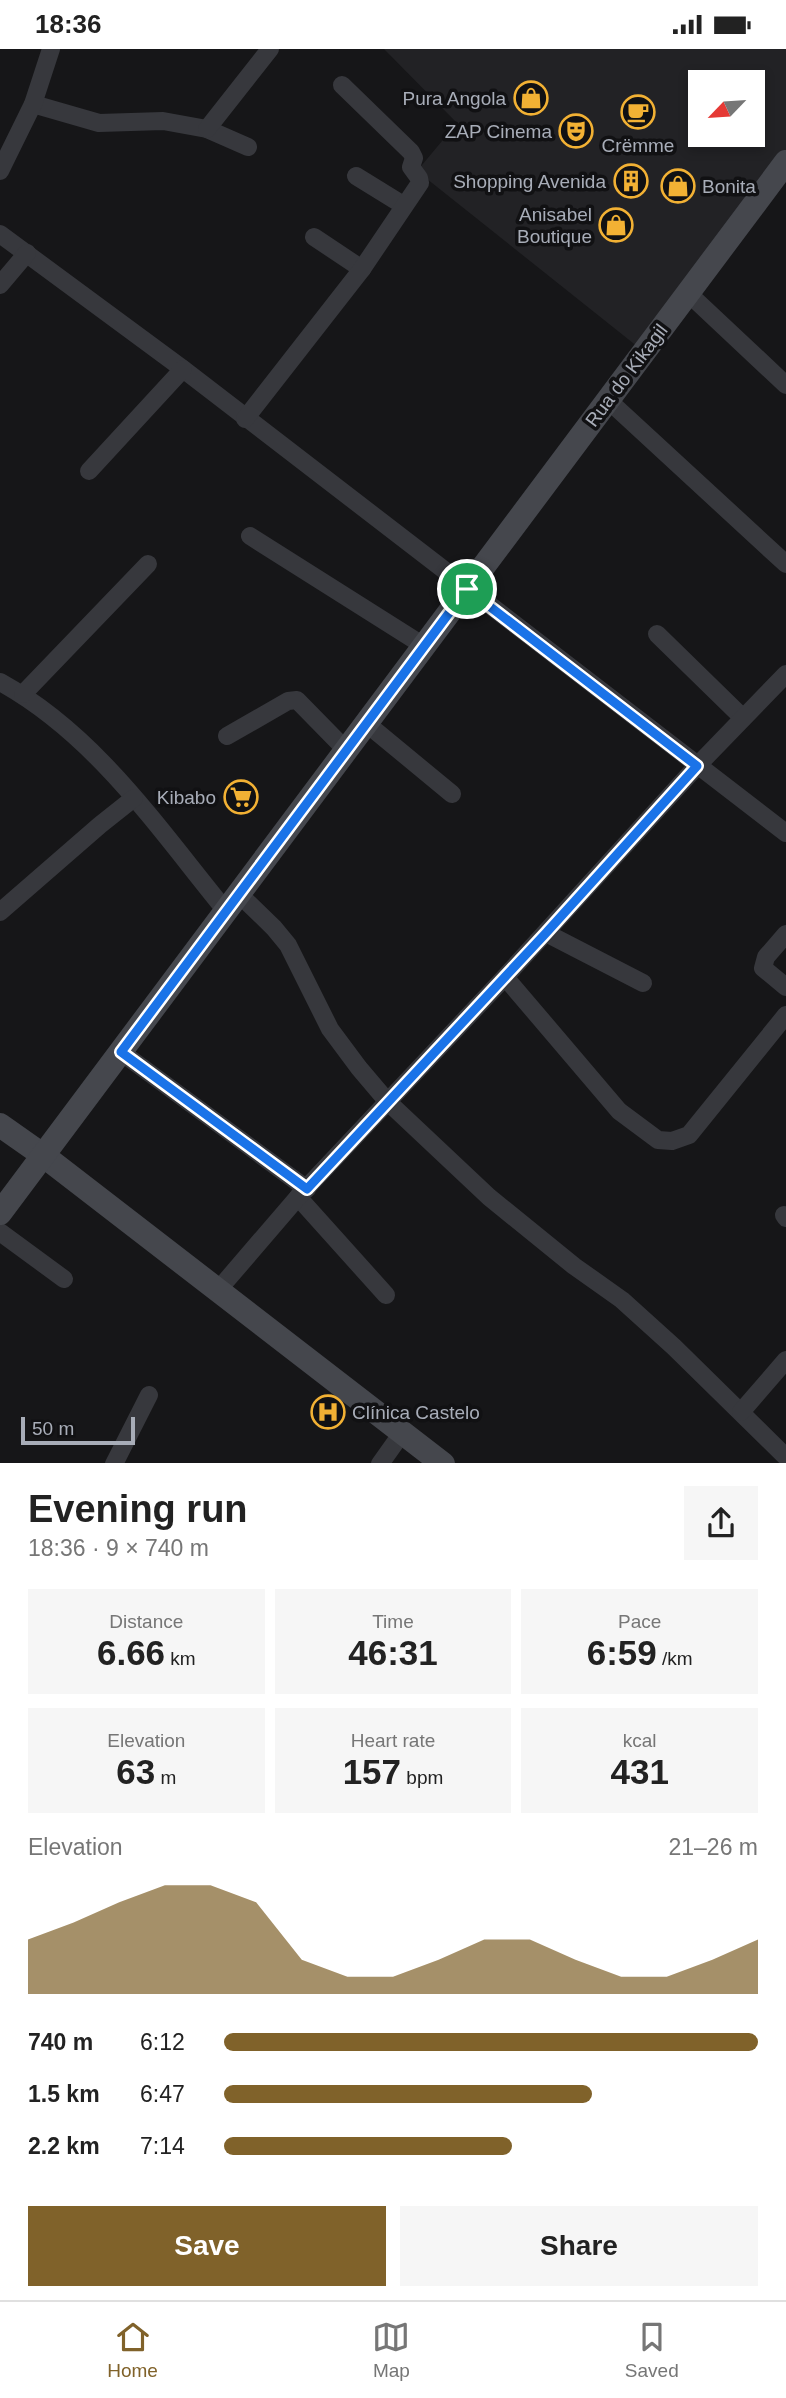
<!DOCTYPE html>
<html lang="en">
<head>
<meta charset="utf-8">
<style>
  body { margin:0; font-family:Arial,sans-serif; background:#f6f6f6; color:#222; height:100vh; display:flex; flex-direction:column; font-size:26px; white-space:nowrap }
  * { box-sizing:border-box; margin:0 }
  p { font-size:23px; color:#767676 }
  .icon { flex:none; width:38px; height:38px; fill:none; stroke:currentColor; stroke-width:2; stroke-linecap:round; stroke-linejoin:round }
  .map { position:relative; height:1414px; overflow:hidden }
  .panel { display:flex; flex-direction:column; background:#fff; flex:1 }
  .panel>* { flex:none }
  .needle { width:46px; rotate:245deg }
  .controls { position:absolute; left:688px; top:21px; display:grid; gap:14px }
  .controls a { display:grid; place-items:center; width:77px; height:77px; border-radius:0px; background:#fff; box-shadow:0 4px 10px #0003; font-size:35px }
  .scale { position:absolute; left:21px; bottom:18px; width:114px; box-sizing:border-box; padding-left:7px; border:4px solid #a8adb8; border-top:0; font-size:19px; line-height:24px; white-space:nowrap; color:#a8adb8; -webkit-text-stroke:5px #111113; paint-order:stroke }
  .pin { position:absolute; display:grid; place-items:center; width:60px; height:60px; color:#fff; margin:-30px; border:4px solid #fff; border-radius:50%; box-shadow:0 2px 7px #0007 }
  .round { display:grid; place-items:center; flex:none; width:74px; height:74px; border-radius:0px; background:#f6f6f6 }
  .head { display:flex; align-items:center; justify-content:space-between; height:119px; padding:0 28px }
  h1 { font-size:38px; font-weight:600; line-height:52px }
  .figures { display:grid; grid-template-columns:repeat(3,1fr); gap:10px; height:119px; padding:7px 28px }
  .figures div { display:grid; align-content:center; border-radius:0px; background:#f6f6f6; text-align:center }
  .figures b { font-size:35px; font-weight:600 }
  .figures small { font-size:19px; font-weight:400 }
  .figures p { font-size:19px }
  .chart { height:196px; padding:14px 28px }
  .chart p { display:flex; justify-content:space-between }
  .chart svg { width:100%; height:126px; margin-top:7px; fill:#80622a; opacity:.7 }
  .primary-button { display:flex; gap:14px; margin-top:auto; padding:14px 28px }
  .primary-button a { flex:1; height:80px; border-radius:0px; background:#80622a; color:#fff; font-size:28px; font-weight:600; line-height:80px; text-align:center }
  .primary-button a+a { background:#f6f6f6; color:#222 }
  ul { padding:0 28px; list-style:none; font-size:23px }
  li { display:grid; grid-template-columns:112px 84px 1fr; align-items:center; height:52px }
  li i { height:18px; border-radius:9px; background:#80622a }
  .status { display:flex; justify-content:space-between; align-items:center; height:49px; padding:0 35px; background:#fff; direction:ltr }
  .status svg { height:19px; fill:currentColor }
  .tabs { display:flex; justify-content:space-around; align-items:center; height:98px; border-top:2px solid #e0e0e0; background:#fff; font-size:19px; color:#767676 }
  .tabs a { display:grid; justify-items:center; gap:4px }
  .tabs .current { color:#80622a }
  .map>svg:first-child { display:block }
</style>
</head>
<body>
<div class="status"><b>18:36</b><svg viewBox="0 0 49 12"><path d="M0 12V9h3v3zM5 12V6h3v6zM10 12V3h3v9zM15 12V0h3v12zM26 1h20v11H26zM47 4h2v5h-2z"/></svg></div>
<div class="map">
<svg width="786" height="1415" viewBox="0 0 786 1415">
  <rect width="100%" height="100%" fill="#161618"/>
  <!-- built -->
  <path fill="#222225" fill-rule="evenodd" d="M384 0H786V103L643 302 417 122 457 74ZM700 33H752V86H700Z"/>
  <g fill="none" stroke-linecap="round" stroke-linejoin="round">
    <!-- street -->
    <g stroke="#37383d" stroke-width="18">
      <polyline points="33,55 99,74 163,72 207,80 248,98"/>
      <polyline points="207,80 270,0"/>
      <polyline points="0,122 33,55 51,0"/>
      <polyline points="356,127 403,156"/>
      <polyline points="0,185 183,320 786,784"/>
      <polyline points="314,188 362,220"/>
      <polyline points="0,236 27,204"/>
      <polyline points="688,244 786,336"/>
      <polyline points="608,351 786,515"/>
      <polyline points="245,370 362,220 420,134 419,129 411,118 414,109 411,103 342,36"/>
      <polyline points="89,422 183,320"/>
      <polyline points="250,487 424,597"/>
      <polyline points="657,585 743,669"/>
      <path d="M0 633C96 686 158 779 226 862"/>
      <polyline points="23,645 148,515"/>
      <polyline points="366,674 452,745"/>
      <polyline points="227,687 288,652 297,651 346,701"/>
      <polyline points="239,845 274,879 288,896 330,980 359,1019 387,1052 489,1148 574,1217 622,1251 674,1298 786,1408"/>
      <polyline points="0,863 100,776 134,749"/>
      <polyline points="546,884 643,934"/>
      <polyline points="786,885 766,908 763,919 786,938"/>
      <polyline points="505,928 619,1062 658,1091 672,1092 689,1086 786,966"/>
      <polyline points="121,1003 307,1140"/>
      <polyline points="298,1148 386,1246"/>
      <polyline points="784,1166 786,1169"/>
      <polyline points="0,1183 64,1230"/>
      <polyline points="219,1240 298,1148 505,928 697,717 786,625"/>
      <polyline points="741,1363 786,1311"/>
      <polyline points="114,1415 149,1346"/>
      <polyline points="380,1415 402,1384"/>
    </g>
    <!-- secondary -->
    <g stroke="#45474d" stroke-width="24">
      <polyline points="0,1076 44,1107 443,1415"/>
      <polyline points="0,1164 786,113"/>
    </g>
  </g>
  <g fill="none" stroke-linecap="round" stroke-linejoin="round">
    <defs>
      <polygon id="route" points="467,540 697,717 546,884 307,1140 121,1003"/>
    </defs>
    <!-- route casing -->
    <use href="#route" stroke="#fff" stroke-width="14"/>
    <!-- route -->
    <use href="#route" stroke="#1a73e8" stroke-width="9"/>
  </g>
  <!-- icons -->
  <defs>
    <symbol id="shop-ring" viewBox="-11 -11 22 22"><circle r="9.5" fill="#111113" stroke="#f2b134" stroke-width="1.5"/><path d="M-5-2.5h2.3a2.7 3.5 0 0 1 5.4 0H5L5.5 6h-11ZM-1.5-2.5h3a1.5 2.3 0 0 0-3 0Z" fill="#f2b134"/></symbol>
    <symbol id="cafe-ring" viewBox="-11 -11 22 22"><circle r="9.5" fill="#111113" stroke="#f2b134" stroke-width="1.5"/><path d="M-5.5-4.5H6V0H3Q3 3.5 0 3.5H-2.5Q-5.5 3.5-5.5 0ZM3-3.2v2h1.7v-2ZM-6 4.5H4V6H-6Z" fill="#f2b134"/></symbol>
    <symbol id="theatre-ring" viewBox="-11 -11 22 22"><circle r="9.5" fill="#111113" stroke="#f2b134" stroke-width="1.5"/><path d="M-5-5.5Q0-4 5-5.5V0Q5 5 0 6Q-5 5-5 0ZM-3.3-2.5H-1v1.5H-3.3ZM1-2.5H3.3v1.5H1ZM-2.8 1Q0 5.5 2.8 1Z" fill="#f2b134"/></symbol>
    <symbol id="building-ring" viewBox="-11 -11 22 22"><circle r="9.5" fill="#111113" stroke="#f2b134" stroke-width="1.5"/><path d="M-4-6H4V6H1V3H-1V6H-4ZM-2.5-4.3h1.7v1.8h-1.7ZM.8-4.3h1.7v1.8H.8ZM-2.5-1h1.7V.8h-1.7ZM.8-1h1.7V.8H.8Z" fill="#f2b134"/></symbol>
    <symbol id="supermarket-ring" viewBox="-11 -11 22 22"><circle r="9.5" fill="#111113" stroke="#f2b134" stroke-width="1.5"/><path d="M-6-5.5h2.5l.6 2H6L4.5 2H-2.5L-4.4-4H-6ZM-1.5 3.2a1.3 1.3 0 1 0 .1 0ZM3 3.2a1.3 1.3 0 1 0 .1 0Z" fill="#f2b134"/></symbol>
    <symbol id="hospital-ring" viewBox="-11 -11 22 22"><circle r="9.5" fill="#111113" stroke="#f2b134" stroke-width="1.5"/><path d="M-5-5h3v3.5h4V-5h3V5h-3V1.5h-4V5h-3Z" fill="#f2b134"/></symbol>
  </defs>
  <g fill-rule="evenodd">
    <use href="#shop-ring" x="512" y="30" width="38" height="38"/>
    <use href="#cafe-ring" x="619" y="44" width="38" height="38"/>
    <use href="#theatre-ring" x="557" y="63" width="38" height="38"/>
    <use href="#building-ring" x="612" y="113" width="38" height="38"/>
    <use href="#shop-ring" x="659" y="118" width="38" height="38"/>
    <use href="#shop-ring" x="597" y="157" width="38" height="38"/>
    <use href="#supermarket-ring" x="222" y="729" width="38" height="38"/>
    <use href="#hospital-ring" x="309" y="1344" width="38" height="38"/>
  </g>
  <g text-anchor="middle" stroke-width="7" stroke-linejoin="round" paint-order="stroke">
    <!-- poi labels -->
    <g font-size="19" fill="#a8adb8" stroke="#111113" text-anchor="end">
      <text x="506" y="56">Pura Angola</text>
      <text x="552" y="89">ZAP Cinema</text>
      <text x="638" y="103" text-anchor="middle">Crëmme</text>
      <text x="606" y="139">Shopping Avenida</text>
      <text x="702" y="144" text-anchor="start">Bonita</text>
      <text x="592" y="172">Anisabel<tspan x="592" dy="22">Boutique</tspan></text>
      <text x="216" y="755">Kibabo</text>
      <text x="352" y="1370" text-anchor="start">Clínica Castelo</text>
    </g>
    <!-- street labels -->
    <g font-size="19" fill="#a8adb8" stroke="#111113">
      <text transform="translate(626 326) rotate(-53)" y="7">Rua do Kikagil</text>
    </g>
  </g>
</svg>
<div class="controls">
<a><svg class="needle" viewBox="-14 -14 28 28"><path d="M0-13l5 13h-10z" fill="#e53935"/><path d="M0 13l5-13h-10z" fill="#767676"/></svg></a>
</div>
<div class="scale">50 m</div>
<div class="pin" style="left:467px;top:540px;background:#1e9e55"><svg class="icon" aria-label="arrive" viewBox="0 0 24 24"><path d="M6 21V4h12l-3 4 3 4H6"/></svg></div>
</div>
<section class="panel">
<div class="head"><div><h1>Evening run</h1><p>18:36 · 9 × 740 m</p></div><a class="round"><svg class="icon" aria-label="share" viewBox="0 0 24 24"><path d="M12 15V3M7 8l5-5 5 5M5 13v7h14v-7"/></svg></a></div>
<div class="figures">
<div><p>Distance</p><b>6.66<small> km</small></b></div>
<div><p>Time</p><b>46:31</b></div>
<div><p>Pace</p><b>6:59<small> /km</small></b></div>
</div>
<div class="figures">
<div><p>Elevation</p><b>63<small> m</small></b></div>
<div><p>Heart rate</p><b>157<small> bpm</small></b></div>
<div><p>kcal</p><b>431</b></div>
</div>
<div class="chart"><p><span>Elevation</span>21–26 m</p>
<svg viewBox="0 0 160 44" preserveAspectRatio="none"><path d="M0 44V25L10 19L20 12L30 6L40 6L50 12L60 32L70 38L80 38L90 32L100 25L110 25L120 32L130 38L140 38L150 32L160 25V44z"/></svg>
</div>
<ul>
<li><b>740 m</b>6:12<i style="width:100%"></i></li>
<li><b>1.5 km</b>6:47<i style="width:69%"></i></li>
<li><b>2.2 km</b>7:14<i style="width:54%"></i></li>
</ul>
<div class="primary-button"><a>Save</a><a>Share</a></div>
</section>
<nav class="tabs">
<a class="current"><svg class="icon" aria-label="home" viewBox="0 0 24 24"><path d="M3 11l9-7 9 7M6 9v11h12V9"/></svg>Home</a>
<a><svg class="icon" aria-label="map" viewBox="0 0 24 24"><path d="M3 6l6-2 6 2 6-2v14l-6 2-6-2-6 2zM9 4v14M15 6v14"/></svg>Map</a>
<a><svg class="icon" aria-label="saved" viewBox="0 0 24 24"><path d="M7 4h10v16l-5-4-5 4z"/></svg>Saved</a>
</nav>
</body>
</html>
